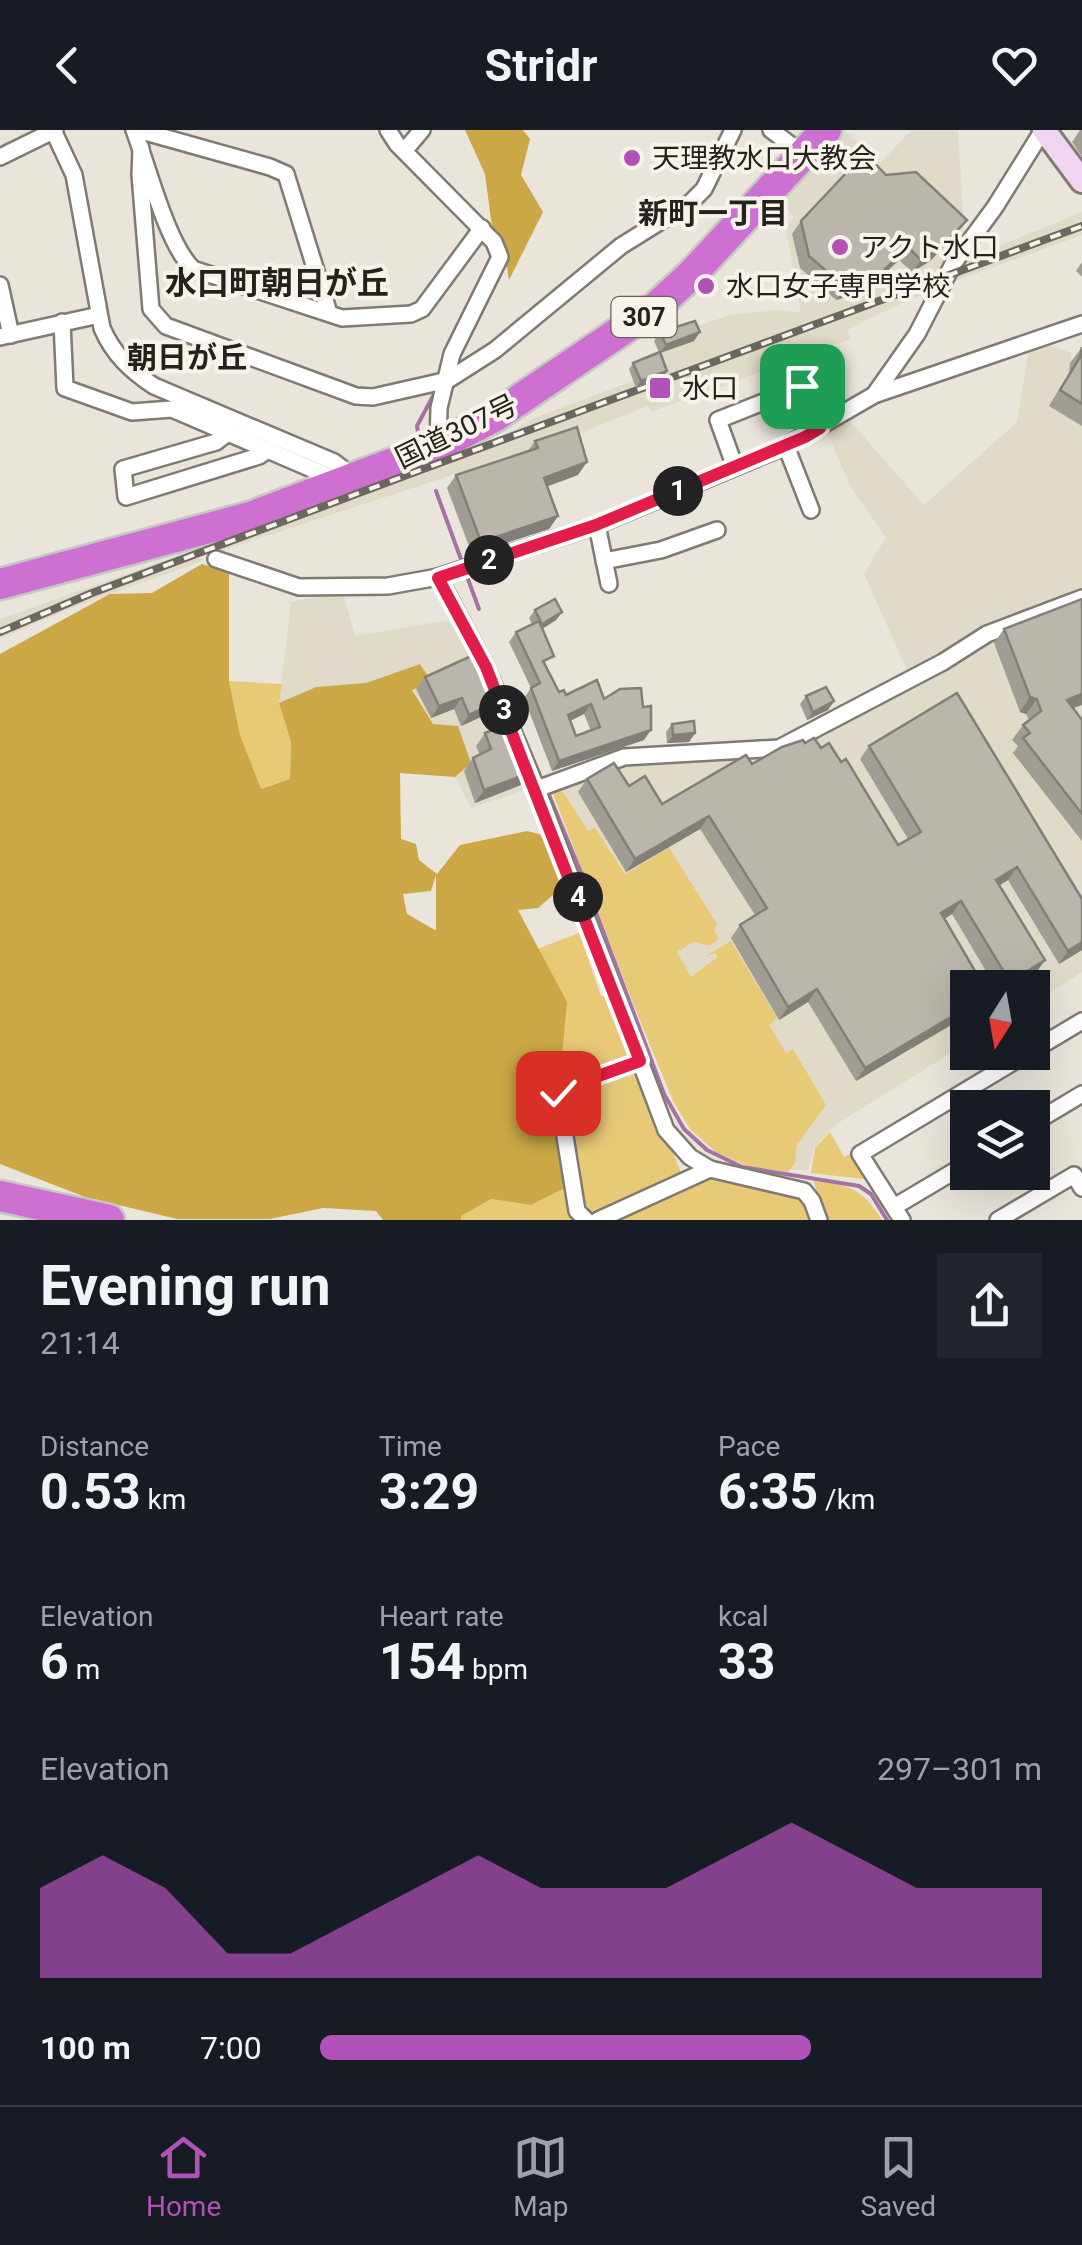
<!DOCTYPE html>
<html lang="en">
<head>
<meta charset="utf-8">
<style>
  body { margin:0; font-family:Roboto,"Noto Sans JP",sans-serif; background:#20242c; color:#f1f3f6; height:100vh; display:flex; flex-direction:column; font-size:38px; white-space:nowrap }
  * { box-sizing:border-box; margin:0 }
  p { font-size:32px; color:#9ea1a6 }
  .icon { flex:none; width:55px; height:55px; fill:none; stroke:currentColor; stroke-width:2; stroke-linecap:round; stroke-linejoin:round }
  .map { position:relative; height:1090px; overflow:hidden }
  .sheet { display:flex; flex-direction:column; background:#171b24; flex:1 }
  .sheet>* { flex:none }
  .needle { width:65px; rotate:191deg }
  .controls { position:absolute; left:950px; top:840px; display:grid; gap:20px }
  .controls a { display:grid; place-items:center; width:100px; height:100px; border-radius:0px; background:#171b24; box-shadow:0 10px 40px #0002; font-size:50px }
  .pin { position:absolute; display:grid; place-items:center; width:85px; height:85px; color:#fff; margin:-42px; border-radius:20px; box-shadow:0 5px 15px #0006 }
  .km { position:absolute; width:50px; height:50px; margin:-25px; border-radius:50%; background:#222; color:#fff; font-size:28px; line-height:50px; text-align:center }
  .round { display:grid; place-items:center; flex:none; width:105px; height:105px; border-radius:0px; background:#20242c }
  .overview { display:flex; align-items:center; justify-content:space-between; height:170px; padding:0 40px }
  h1 { font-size:55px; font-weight:700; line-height:75px }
  .stats { display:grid; grid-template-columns:repeat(3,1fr); gap:15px; height:170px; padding:10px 40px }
  .stats div { display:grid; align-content:center }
  .stats b { font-size:50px; font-weight:700 }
  .stats small { font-size:28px; font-weight:400 }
  .stats p { font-size:28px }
  .chart { height:280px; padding:20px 40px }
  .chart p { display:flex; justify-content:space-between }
  .chart svg { width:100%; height:180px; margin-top:10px; fill:#b251b8; opacity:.7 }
  ul { padding:0 40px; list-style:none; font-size:32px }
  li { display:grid; grid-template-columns:160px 120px 1fr; align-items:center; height:75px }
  li i { height:25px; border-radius:12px; background:#b251b8 }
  header { display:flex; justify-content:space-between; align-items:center; height:130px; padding:0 40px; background:#171b24; font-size:45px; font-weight:700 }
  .tab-bar { display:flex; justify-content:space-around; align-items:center; height:140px; border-top:2px solid #363941; background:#171b24; font-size:28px; color:#9ea1a6 }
  .tab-bar a { display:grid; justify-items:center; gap:5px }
  .tab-bar .on { color:#b251b8 }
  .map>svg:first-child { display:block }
</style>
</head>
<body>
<header><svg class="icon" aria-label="back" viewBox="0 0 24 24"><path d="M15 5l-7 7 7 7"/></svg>Stridr<svg class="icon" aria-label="heart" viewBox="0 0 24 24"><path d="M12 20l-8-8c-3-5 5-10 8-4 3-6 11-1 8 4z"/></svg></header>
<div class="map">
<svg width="1082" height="1090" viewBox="0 0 1082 1090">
  <rect width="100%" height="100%" fill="#eae5db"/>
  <!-- built -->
  <g fill="#e0dac9">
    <polygon points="836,0 844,0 880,33 912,0 958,0 965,114 952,135 1082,82 1082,105 939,157 870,188 847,200 851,209 651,282 648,276 583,302 212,424 193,417 497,309 536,287 633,251 629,239 659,224 654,211 730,185 779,180 801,183 786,99 794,87 774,63"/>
    <polygon points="1052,216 1072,223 1067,253 1082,262 1082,463 988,498 908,542 864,444 886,407 851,358 827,302 849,290 924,375 1017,292 1029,217"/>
    <polygon points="182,424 205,430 74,477 0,509 0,489"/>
    <polygon points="343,462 355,506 455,489 481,538 532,658 471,678 455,647 470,633 433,594 412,559 420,534 366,553 316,557 279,573 291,472"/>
    <polygon points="1082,473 1082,842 1033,873 1032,858 968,858 967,913 835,995 814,1018 808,1041 750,1034 662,942 557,660 626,633 759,627 795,617 886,571 1006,501"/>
  </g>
  <!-- green -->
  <g fill="#e8c976">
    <polygon points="229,551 282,554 279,573 291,612 290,649 260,659 240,605"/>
    <polygon points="552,661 563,662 588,701 595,698 625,744 669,718 717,794 714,801 719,808 710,816 693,812 677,822 691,847 718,827 715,823 704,827 731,811 777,888 769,895 786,923 793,919 826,975 797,1015 795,1033 788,1042 750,1037 717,1023 690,999 673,971 632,871"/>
    <polygon points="579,803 601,866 611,866 635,930 560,958 537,819"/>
    <polygon points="637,934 682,1045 597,1089 582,1087 563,960"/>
    <polygon points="830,1002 844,1027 852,1023 865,1044 864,1049 811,1043 815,1018"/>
    <path d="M701 1046C723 1046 798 1055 810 1074 813 1079 814 1085 815 1090H613Z"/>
    <path d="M814 1051C852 1056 861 1058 882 1090H824Z"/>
    <polygon points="567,1057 578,1090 461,1090 460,1086 491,1069 531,1075"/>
  </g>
  <!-- forest -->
  <g fill="#cba845" fill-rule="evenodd">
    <polygon points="465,0 523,0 530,9 521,45 543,82 509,150 504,119 492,97 485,44"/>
    <path d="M202 434 229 442V551L240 605 261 659 290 649 291 612 279 573 316 557 366 553 420 534 432 552 412 560 433 594 458 596 471 633 455 647 400 643 401 709 416 714 419 730 437 744 460 715 527 701 550 707 567 753 538 778 518 780 567 872 559 958 567 1057 531 1075 491 1069 461 1086V1090H383L376 1081 323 1078 270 1089H177L85 1067 0 1034V524L110 464 152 463ZM436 745V800H435L407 784 403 764 431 761Z"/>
  </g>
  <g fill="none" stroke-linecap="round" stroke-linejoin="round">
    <!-- stream -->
    <g stroke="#a373a4" stroke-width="4">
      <polyline points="418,302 417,296 433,266"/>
      <polyline points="436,361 462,432"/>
      <polyline points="465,441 479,479"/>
      <polyline points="549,665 582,745 664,964 684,999 707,1020 742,1037 859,1056 871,1064 887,1090"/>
    </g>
    <defs>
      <g id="street">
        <path d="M53 0 74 45 102 198C113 224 131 241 154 256L334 332 355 348"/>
        <path d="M134 0C148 37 167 114 193 139L342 188 411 184 422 179 482 98"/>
        <polyline points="138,0 270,37 286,44 329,183"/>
        <polyline points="388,0 397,14 494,112 500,127 452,224 439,278 438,316"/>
        <polyline points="771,0 803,24"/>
        <polyline points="141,18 140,45 151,179 166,196 356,266 373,267 448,250 495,220 621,116 690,73 704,59 733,0"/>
        <polyline points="405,20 422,0"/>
        <polyline points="0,27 55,0"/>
        <polyline points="0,155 11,205"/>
        <polyline points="62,192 65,258 132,282 172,279 328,346 341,347"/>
        <polyline points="0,207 99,185"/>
        <polyline points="874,265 917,204 953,134 995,77 1043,0"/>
        <polyline points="228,303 216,312 123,339 126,367 259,326 269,319"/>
        <polyline points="786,316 811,380"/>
        <polyline points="735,337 718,290 801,257 820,298"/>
        <polyline points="597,395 609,454"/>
        <polyline points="216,429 299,457 388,456 438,447 597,395 786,316 874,265 1082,194"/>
        <polyline points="604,431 661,420 717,400"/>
        <polyline points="438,447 486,537 537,659 666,1000 690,1027 710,1039 804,1061 812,1071 819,1090"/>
        <polyline points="537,659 624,627 779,618 943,532 987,504 1082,468"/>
        <polyline points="1032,921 1082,891"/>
        <polyline points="1032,994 1082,964"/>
        <polyline points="894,1077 968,1033"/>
        <polyline points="586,1090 577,1081 558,963 562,959 640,931"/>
        <polyline points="598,1090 710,1039"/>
        <polyline points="902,1090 860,1024 1030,922"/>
        <polyline points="998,1090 1074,1045 1082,1058"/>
      </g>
      <polyline id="secondary" points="1044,0 1082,51"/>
      <g id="highway">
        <polyline points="0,454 250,387 438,316 494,287 656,177 691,145 826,0"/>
        <polyline points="0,1066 109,1090"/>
      </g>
    </defs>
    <!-- street casing -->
    <use href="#street" stroke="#7f7b72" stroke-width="20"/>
    <!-- secondary casing -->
    <use href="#secondary" stroke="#7f7b72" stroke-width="28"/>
    <!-- highway casing -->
    <use href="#highway" stroke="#c6c6c4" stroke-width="35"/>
    <!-- street -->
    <use href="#street" stroke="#fff" stroke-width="15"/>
    <!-- secondary -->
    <use href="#secondary" stroke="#f0d4f2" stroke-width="22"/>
    <!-- highway -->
    <use href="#highway" stroke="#cd70d2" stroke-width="30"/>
    <defs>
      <polyline id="rail" points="0,502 92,463 407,345 1082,96"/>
    </defs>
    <!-- rail casing -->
    <use href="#rail" stroke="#6a6761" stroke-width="8"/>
    <!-- rail -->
    <use href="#rail" stroke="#f7f3e8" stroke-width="4" stroke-dasharray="11" stroke-linecap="butt"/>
  </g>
  <!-- wall -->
  <g fill="#a09d94" fill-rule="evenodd">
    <polygon points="1080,0 1082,0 1082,27 1072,12"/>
    <polygon points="886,45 967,90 958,102 930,131 912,142 899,130 867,160 836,170 800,138 792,104 801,91"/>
    <polygon points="1082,132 1082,147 1076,141"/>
    <polygon points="660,202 694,211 660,223 663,248 636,258 629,239 633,233 659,222 654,211"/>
    <polygon points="1082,217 1082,296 1049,276 1069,243 1070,233"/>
    <polygon points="535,311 578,345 547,356 558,386 549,399 472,424 447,358 456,345 528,321"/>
    <path d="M535 480 562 482 556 490 542 499 546 537 559 562 566 565 604 569 644 610 552 641 524 568 531 558 509 512 516 502 532 494 529 488ZM584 584 591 601 576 606 570 591Z"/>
    <polygon points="1004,499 1082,590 1082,711 1013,623 1018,616 1012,610 1023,595 1029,590 1026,584 1020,582 994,513"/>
    <polygon points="425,547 492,582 461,596 454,579 431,588 416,559"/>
    <polygon points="806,566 834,571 828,580 807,590 800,574"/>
    <polygon points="672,594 695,603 689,612 667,613 666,602"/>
    <polygon points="485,603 532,642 523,654 475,673 464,641 473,628 480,625 476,616"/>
    <polygon points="805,613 821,618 841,632 898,715 908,709 860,629 869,616 1082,769 1082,820 1059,834 1008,750 1000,755 1036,843 1013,858 996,858 952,784 944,789 968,858 968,885 856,951 808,872 779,890 731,808 740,795 755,785 700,699 626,742 578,662 587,649 629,656 662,674 752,634"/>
  </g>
  <!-- shaded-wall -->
  <g fill="#827f78">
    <polygon points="967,90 958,102 930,131 912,142 921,130"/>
    <polygon points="908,117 899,130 867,160 836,170 845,157"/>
    <polygon points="700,202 694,211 660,223 666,215"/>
    <polygon points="667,241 663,248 636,258 641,251"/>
    <polygon points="587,332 578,345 535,361 544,348"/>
    <polygon points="558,386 549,399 472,424 481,412"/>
    <polygon points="562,482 556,490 536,503 542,494"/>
    <polygon points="1082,564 1082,575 1057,584 1067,570"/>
    <polygon points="1030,567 1037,569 1026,584 1020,582"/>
    <polygon points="462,568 454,579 431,588 439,576"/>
    <polygon points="501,570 492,582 461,596 469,585"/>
    <polygon points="834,571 828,580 807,590 813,582"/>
    <polygon points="591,574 584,584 561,595 568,585"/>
    <polygon points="651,600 644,610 552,641 559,631"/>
    <polygon points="695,603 689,612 667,613 673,605"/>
    <polygon points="532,642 523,654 475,673 484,660"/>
    <polygon points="709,686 700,699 626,742 635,729"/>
    <polygon points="1017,737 1008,750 987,763 996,750"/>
    <polygon points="961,771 952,784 932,796 941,783"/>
    <polygon points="1082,812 1082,820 1059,834 1068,821"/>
    <polygon points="1045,830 1036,843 1013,858 1006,858 1010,852"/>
    <polygon points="817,859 808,872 779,890 788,877"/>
    <polygon points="968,877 968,885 856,951 865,938"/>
  </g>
  <!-- building -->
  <g fill="#bab6ac" stroke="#827f78" stroke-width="2.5" fill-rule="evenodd">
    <polygon points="865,23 886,45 916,42 967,90 939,119 921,130 908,117 876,148 845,157 809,126 801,91"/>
    <polygon points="695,191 700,202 666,215 660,202"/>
    <polygon points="1082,217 1082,274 1060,260 1080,227"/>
    <polygon points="660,222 667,241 641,251 633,233"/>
    <polygon points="577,297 587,332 544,348 558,386 481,412 456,345 538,318 535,311"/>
    <polygon points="555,469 562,482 542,494 535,480"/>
    <polygon points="1082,469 1082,564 1067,570 1082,590 1082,684 1023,608 1030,603 1023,595 1041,581 1037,569 1030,567 1004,499"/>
    <path d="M539 491 554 526 543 531 559 562 564 560 566 565 597 550 604 569 620 559 641 558 643 577 651 576V600L559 631 531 558 540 553 516 502ZM591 574 600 597 576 606 568 585Z"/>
    <polygon points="480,522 501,570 469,585 462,568 439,576 425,547"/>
    <polygon points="826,557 834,571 813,582 806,566"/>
    <polygon points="957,563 1082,769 1082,812 1068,821 1017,737 996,750 1045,830 1010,852 961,771 941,783 985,858 968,858 968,877 865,938 817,859 788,877 740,795 767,778 709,686 635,729 587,649 614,633 629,656 645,646 662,674 746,625 752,634 782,617 803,610 805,613 814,608 821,618 829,613 841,632 846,629 898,715 921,702 869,616"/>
    <polygon points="694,591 695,603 673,605 672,594"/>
    <polygon points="511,593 532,642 484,660 473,628 491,619 485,603"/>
  </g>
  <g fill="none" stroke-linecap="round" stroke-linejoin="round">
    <defs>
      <polyline id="route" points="558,963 562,959 640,931 486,537 438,448 596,395 805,307 820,298 802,256"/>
    </defs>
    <!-- route casing -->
    <use href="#route" stroke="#fff" stroke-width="20"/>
    <!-- route -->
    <use href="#route" stroke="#e11d48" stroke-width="12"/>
  </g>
  <!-- markers -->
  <g fill="#b251b8" stroke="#f7f3e8" stroke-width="4">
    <circle cx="632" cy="28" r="10"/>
    <circle cx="840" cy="117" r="10"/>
    <circle cx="706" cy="156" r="10"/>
    <rect x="648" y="246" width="24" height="24" rx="5"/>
  </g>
  <g text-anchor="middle" stroke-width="8" stroke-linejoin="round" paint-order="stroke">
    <!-- shield labels -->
    <rect fill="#f7f3e8" stroke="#63615b" stroke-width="2.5" x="611.5" y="167" width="65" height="40" rx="8"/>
    <g font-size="25" font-weight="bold" fill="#24221e">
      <text x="644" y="196">307</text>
    </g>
    <!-- poi labels -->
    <g font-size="28" fill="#24221e" stroke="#f7f3e8" text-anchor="start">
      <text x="652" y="38">天理教水口大教会</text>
      <text x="860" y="127">アクト水口</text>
      <text x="726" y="166">水口女子専門学校</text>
      <text x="682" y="268">水口</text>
    </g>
    <!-- street labels -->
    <g font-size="28" fill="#24221e" stroke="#f7f3e8">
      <text transform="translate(456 301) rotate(-26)" y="10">国道307号</text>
    </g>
    <!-- neighbourhood labels -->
    <g font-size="30" font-weight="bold" fill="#24221e" stroke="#f7f3e8">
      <text x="713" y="94">新町一丁目</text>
      <text x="187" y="238">朝日が丘</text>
    </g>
    <!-- quarter labels -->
    <g font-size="32" font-weight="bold" fill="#24221e" stroke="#f7f3e8">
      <text x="277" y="164">水口町朝日が丘</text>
    </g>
  </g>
</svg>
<div class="controls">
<a><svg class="needle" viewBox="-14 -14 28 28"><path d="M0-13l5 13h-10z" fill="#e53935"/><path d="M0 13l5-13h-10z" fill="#9ea1a6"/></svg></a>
<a><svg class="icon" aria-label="layers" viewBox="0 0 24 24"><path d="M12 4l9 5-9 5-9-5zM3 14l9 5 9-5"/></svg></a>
</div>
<div class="pin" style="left:802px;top:256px;background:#1e9e55"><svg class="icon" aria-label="arrive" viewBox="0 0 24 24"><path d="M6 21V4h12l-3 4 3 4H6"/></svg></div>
<div class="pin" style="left:558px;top:963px;background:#d93025"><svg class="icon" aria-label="check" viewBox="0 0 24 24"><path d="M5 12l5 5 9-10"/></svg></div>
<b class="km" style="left:678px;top:361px">1</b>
<b class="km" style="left:489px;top:430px">2</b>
<b class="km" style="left:504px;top:580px">3</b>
<b class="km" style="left:578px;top:767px">4</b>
</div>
<section class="sheet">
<div class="overview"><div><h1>Evening run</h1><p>21:14</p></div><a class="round"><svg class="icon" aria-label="share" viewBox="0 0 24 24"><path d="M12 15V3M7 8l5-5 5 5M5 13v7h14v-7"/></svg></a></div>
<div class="stats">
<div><p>Distance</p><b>0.53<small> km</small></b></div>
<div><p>Time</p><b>3:29</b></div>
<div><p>Pace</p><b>6:35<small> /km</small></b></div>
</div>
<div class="stats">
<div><p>Elevation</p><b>6<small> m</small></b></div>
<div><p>Heart rate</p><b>154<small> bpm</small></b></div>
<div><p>kcal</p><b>33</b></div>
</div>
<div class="chart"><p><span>Elevation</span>297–301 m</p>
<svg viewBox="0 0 160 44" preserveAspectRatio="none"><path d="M0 44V22L10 14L20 22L30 38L40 38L50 30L60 22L70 14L80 22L90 22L100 22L110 14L120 6L130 14L140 22L150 22L160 22V44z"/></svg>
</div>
<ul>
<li><b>100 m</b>7:00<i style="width:68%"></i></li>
</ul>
</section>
<nav class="tab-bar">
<a class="on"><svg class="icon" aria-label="home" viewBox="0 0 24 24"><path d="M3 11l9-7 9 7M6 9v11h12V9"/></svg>Home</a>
<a><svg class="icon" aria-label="map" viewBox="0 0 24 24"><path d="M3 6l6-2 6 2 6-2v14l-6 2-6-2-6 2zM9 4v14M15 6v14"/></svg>Map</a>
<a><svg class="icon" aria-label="saved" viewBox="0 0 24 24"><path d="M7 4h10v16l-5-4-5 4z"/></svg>Saved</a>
</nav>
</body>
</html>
